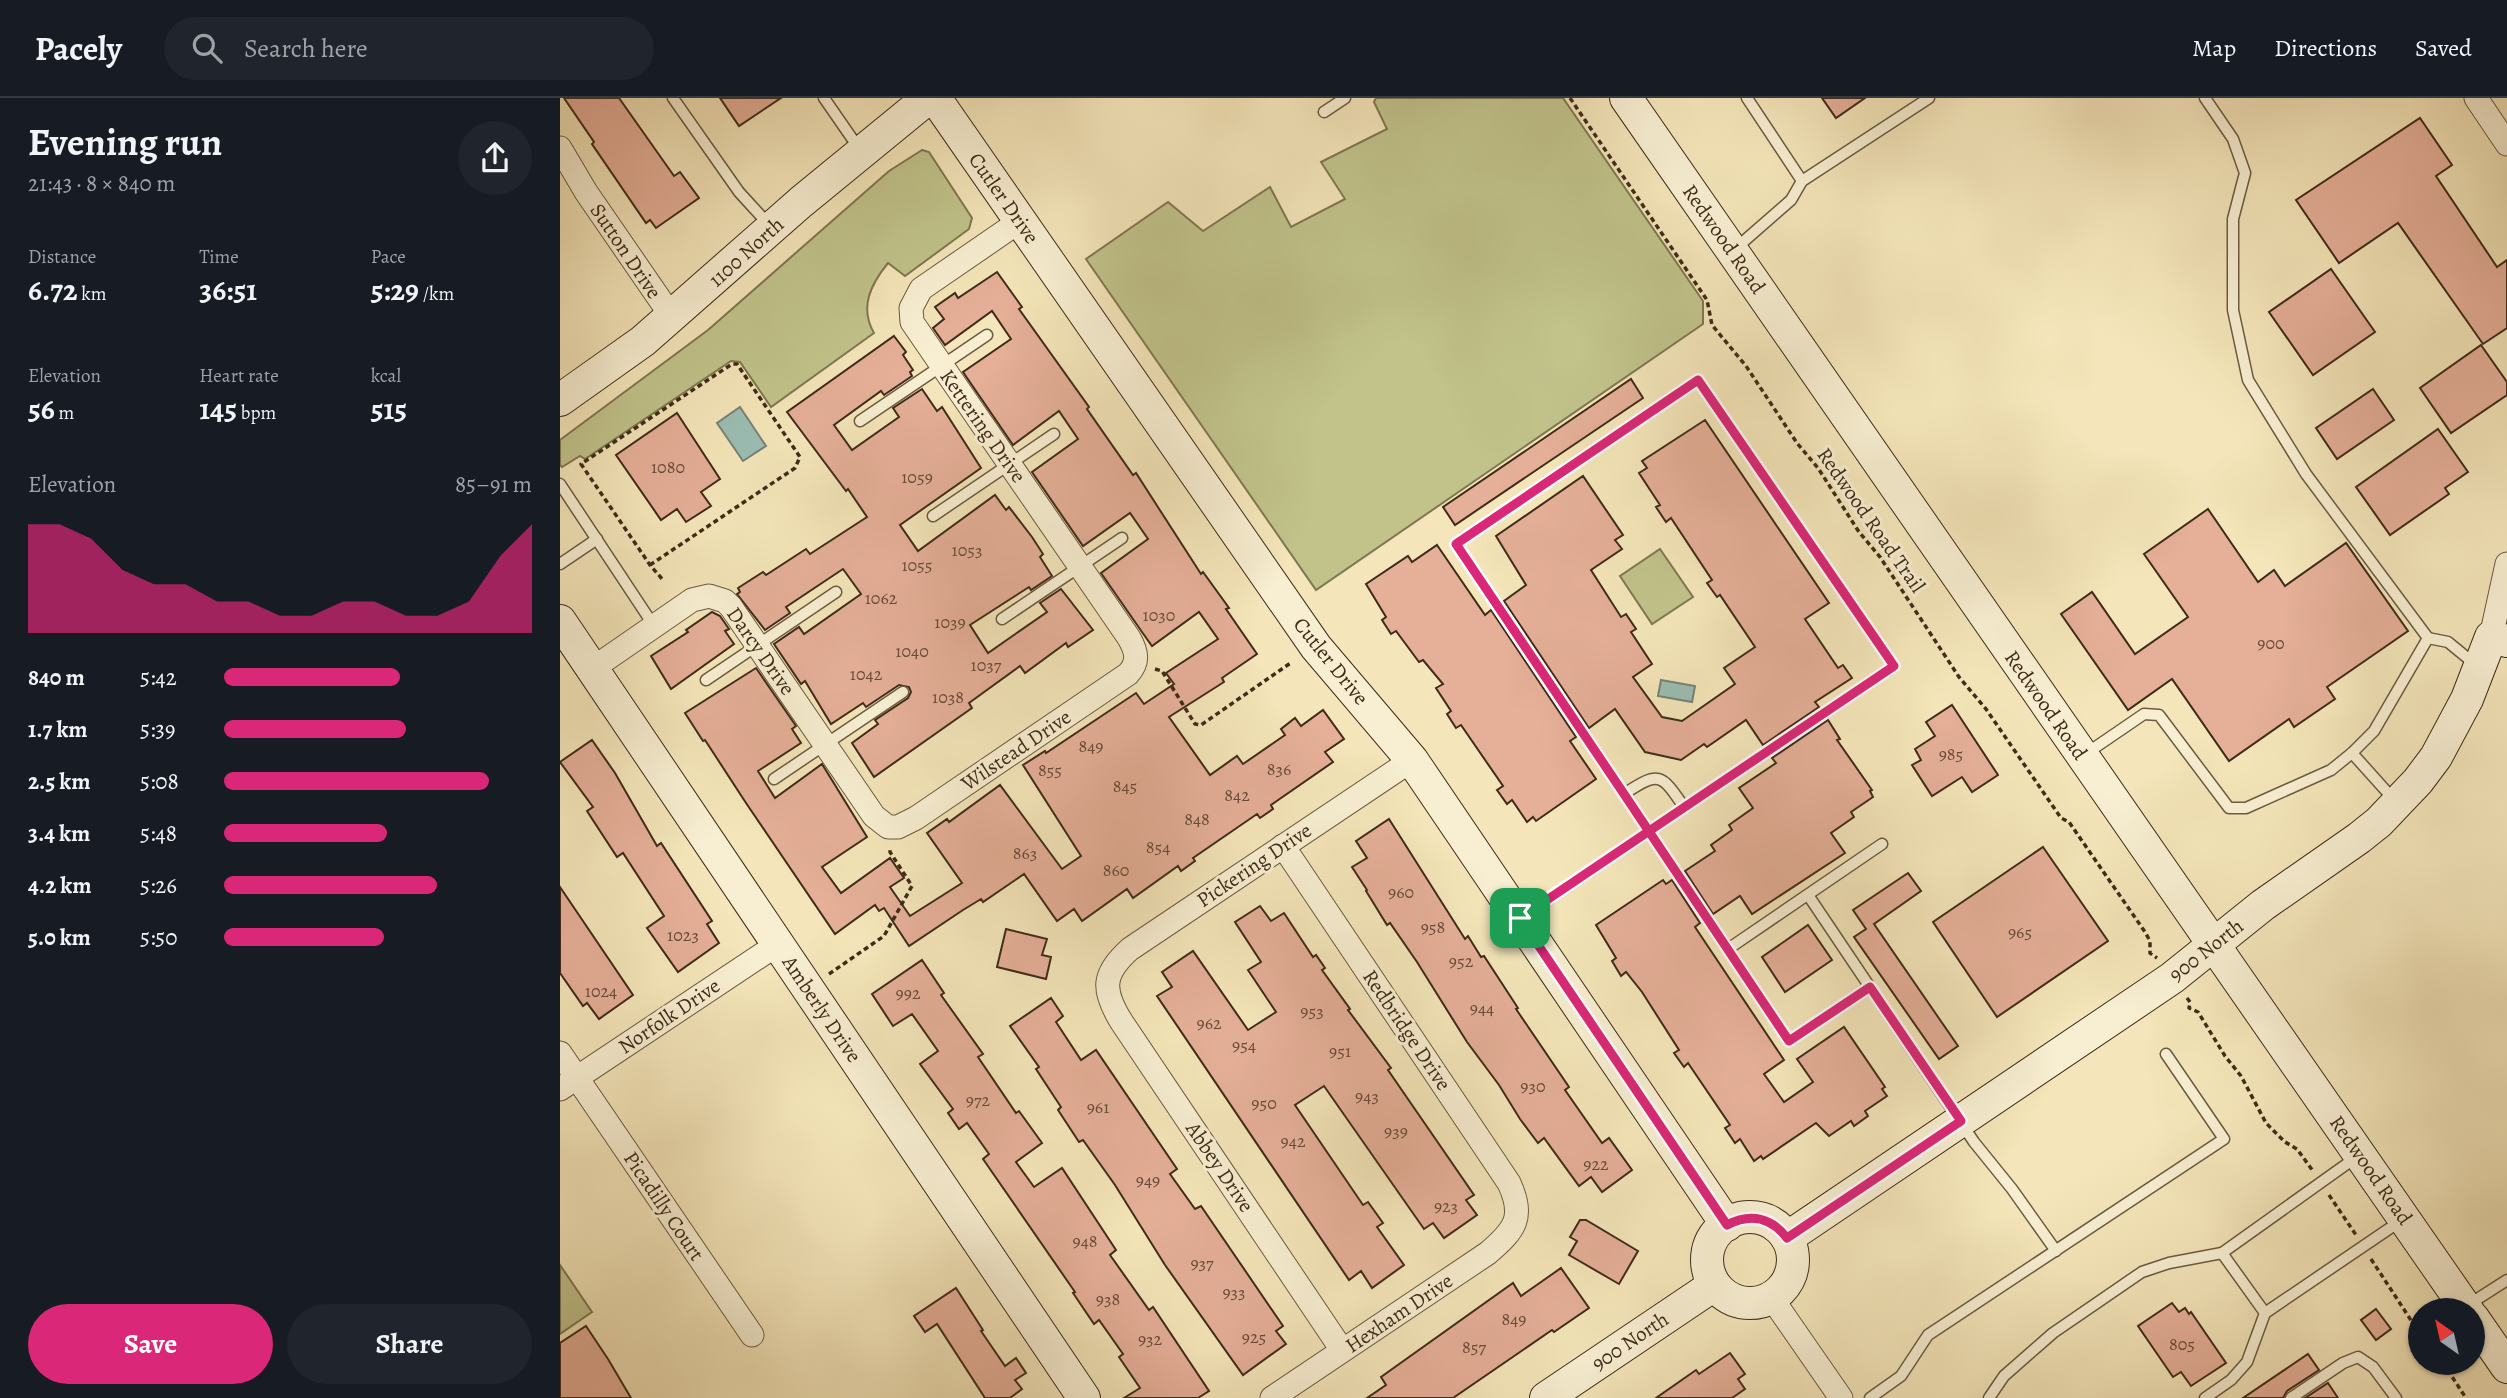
<!DOCTYPE html>
<html lang="en">
<head>
<meta charset="utf-8">
<style>
  body { margin:0; font-family:Alegreya,serif; background:#20242c; color:#f1f3f6; height:100vh; display:flex; flex-direction:column; font-size:26px; white-space:nowrap }
  * { box-sizing:border-box; margin:0 }
  p { font-size:23px; color:#9ea1a6 }
  .icon { flex:none; width:38px; height:38px; fill:none; stroke:currentColor; stroke-width:2; stroke-linecap:round; stroke-linejoin:round }
  .map { position:relative; flex:1; overflow:hidden }
  .panel { display:flex; flex-direction:column; background:#171b24; width:560px }
  .panel>* { flex:none }
  .needle { width:46px; rotate:326deg }
  .fabs { position:absolute; left:1848px; top:1200px; display:grid; gap:14px }
  .fabs a { display:grid; place-items:center; width:77px; height:77px; border-radius:50%; background:#171b24; box-shadow:0 2px 5px #0004; font-size:35px }
  .pin { position:absolute; display:grid; place-items:center; width:60px; height:60px; color:#fff; margin:-30px; border-radius:14px; box-shadow:0 4px 10px #0006 }
  .round { display:grid; place-items:center; flex:none; width:74px; height:74px; border-radius:37px; background:#20242c }
  .summary { display:flex; align-items:center; justify-content:space-between; height:119px; padding:0 28px }
  h1 { font-size:38px; font-weight:700; line-height:52px }
  .stats { display:grid; grid-template-columns:repeat(3,1fr); gap:10px; height:119px; padding:7px 28px }
  .stats div { display:grid; align-content:center }
  .stats b { font-size:30px; font-weight:700 }
  .stats small { font-size:19px; font-weight:400 }
  .stats p { font-size:19px }
  .chart { height:196px; padding:14px 28px }
  .chart p { display:flex; justify-content:space-between }
  .chart svg { width:100%; height:126px; margin-top:7px; fill:#db2777; opacity:.7 }
  .action { display:flex; gap:14px; margin-top:auto; padding:14px 28px }
  .action a { flex:1; height:80px; border-radius:42px; background:#db2777; color:#fff; font-size:28px; font-weight:700; line-height:80px; text-align:center }
  .action a+a { background:#20242c; color:#f1f3f6 }
  ul { padding:0 28px; list-style:none; font-size:23px }
  li { display:grid; grid-template-columns:112px 84px 1fr; align-items:center; height:52px }
  li i { height:18px; border-radius:9px; background:#db2777 }
  header { display:flex; align-items:center; gap:42px; box-sizing:border-box; height:98px; padding:0 35px; background:#171b24; border-bottom:2px solid #363941 }
  header strong { font-size:33px }
  nav { display:flex; gap:38px; margin-inline-start:auto; font-size:24px }
  .search { width:490px; height:63px; background:#20242c; display:flex; align-items:center; gap:18px; box-sizing:border-box; padding:0 24px; border-radius:38px; color:#9ea1a6; font-size:26px }
  main { display:flex; flex:1; min-height:0 }
  .map>svg:first-child { display:block }
</style>
</head>
<body>
<header>
<strong>Pacely</strong>
<div class="search"><svg class="icon" aria-label="search" viewBox="0 0 24 24"><circle cx="10" cy="10" r="6"/><path d="M15 15l6 6"/></svg>Search here</div>
<nav><a>Map</a><a>Directions</a><a>Saved</a></nav>
</header>
<main>
<section class="panel">
<div class="summary"><div><h1>Evening run</h1><p>21:43 · 8 × 840 m</p></div><a class="round"><svg class="icon" aria-label="share" viewBox="0 0 24 24"><path d="M12 15V3M7 8l5-5 5 5M5 13v7h14v-7"/></svg></a></div>
<div class="stats">
<div><p>Distance</p><b>6.72<small> km</small></b></div>
<div><p>Time</p><b>36:51</b></div>
<div><p>Pace</p><b>5:29<small> /km</small></b></div>
</div>
<div class="stats">
<div><p>Elevation</p><b>56<small> m</small></b></div>
<div><p>Heart rate</p><b>145<small> bpm</small></b></div>
<div><p>kcal</p><b>515</b></div>
</div>
<div class="chart"><p><span>Elevation</span>85–91 m</p>
<svg viewBox="0 0 160 44" preserveAspectRatio="none"><path d="M0 44V6L10 6L20 11L30 22L40 27L50 27L60 33L70 33L80 38L90 38L100 33L110 33L120 38L130 38L140 33L150 17L160 6V44z"/></svg>
</div>
<ul>
<li><b>840 m</b>5:42<i style="width:57%"></i></li>
<li><b>1.7 km</b>5:39<i style="width:59%"></i></li>
<li><b>2.5 km</b>5:08<i style="width:86%"></i></li>
<li><b>3.4 km</b>5:48<i style="width:53%"></i></li>
<li><b>4.2 km</b>5:26<i style="width:69%"></i></li>
<li><b>5.0 km</b>5:50<i style="width:52%"></i></li>
</ul>
<div class="action"><a>Save</a><a>Share</a></div>
</section>
<div class="map">
<svg width="1947" height="1300" viewBox="0 0 1947 1300">
  <rect width="100%" height="100%" fill="#f4e6ba"/>
  <filter id="stains"><feTurbulence type="fractalNoise" baseFrequency=".00286" numOctaves="4"/><feColorMatrix values="0 0 0 0 .2 0 0 0 0 .09 0 0 0 0 .02 0 0 0 .5 -.17"/></filter>
  <radialGradient id="worn" r=".72"><stop offset=".6" stop-color="#630" stop-opacity="0"/><stop offset="1" stop-color="#630" stop-opacity=".3"/></radialGradient>
  <!-- green -->
  <g fill="#c1c38b" stroke="#807752" stroke-width="2">
    <polygon points="816,0 1003,0 1143,203 1143,226 756,492 526,161 608,104 643,133 710,89 731,129 785,101 761,64 827,31 814,4"/>
    <path d="M362 52 369 54 412 120 409 131 345 178 328 165C311 186 299 209 314 235L211 309 180 264 171 263 25 361 20 358 2 369 0 367V342L148 232 329 73Z"/>
    <polygon points="1100,451 1133,499 1092,526 1060,478"/>
    <polygon points="0,1167 32,1214 0,1236"/>
  </g>
  <!-- water -->
  <g fill="#9cbeb4" stroke="#778376" stroke-width="2">
    <polygon points="180,309 206,348 183,363 157,325"/>
    <polygon points="1101,582 1135,588 1132,604 1098,598"/>
  </g>
  <!-- building -->
  <g fill="#e5af98" stroke="#3f2b19" stroke-width="2">
    <polygon points="4,0 59,0 114,78 120,74 139,100 96,130 90,122 86,125 32,46 34,44"/>
    <polygon points="160,0 221,0 179,28"/>
    <polygon points="1262,0 1305,0 1276,20"/>
    <polygon points="1860,20 1892,67 1876,78 1937,169 1947,162 1947,230 1923,246 1838,125 1779,165 1736,102"/>
    <polygon points="1771,171 1815,234 1753,277 1709,214"/>
    <polygon points="437,174 462,209 459,211 529,309 527,311 573,377 576,375 641,476 643,474 669,510 666,511 697,556 662,580 664,584 609,619 650,677 677,658 683,666 725,637 721,631 735,620 741,628 763,612 784,641 765,654 773,664 711,707 713,711 700,720 697,716 633,760 635,763 621,773 618,768 573,800 567,791 522,823 514,811 497,823 464,776 423,804 421,801 403,812 349,848 324,810 319,813 315,807 275,836 186,705 145,642 143,643 125,615 196,570 236,628 232,631 241,645 198,673 215,700 262,666 307,739 262,769 281,795 330,760 344,780 330,789 350,818 402,785 367,735 387,721 389,724 440,687 502,771 521,758 463,667 485,653 486,655 576,595 584,606 614,586 606,575 658,541 639,514 592,548 582,534 541,475 588,441 570,415 523,448 472,374 518,341 499,313 453,347 403,274 451,241 432,213 385,247 373,230 384,221 375,209 395,195 398,200"/>
    <polygon points="334,238 346,254 343,257 353,272 350,274 352,278 324,297 321,293 274,327 292,352 339,319 333,310 362,291 377,313 382,309 421,370 340,427 358,453 435,397 446,412 449,409 472,439 483,456 480,459 492,478 471,492 469,489 410,527 428,555 487,514 480,505 501,491 533,532 508,549 506,545 465,575 460,568 409,605 412,610 314,679 292,645 318,626 315,622 348,600 351,594 349,589 339,587 306,609 303,605 271,626 245,583 241,586 214,546 239,529 244,536 301,496 283,471 226,509 230,515 205,532 177,496 180,494 178,490 203,474 206,477 246,451 250,456 307,419 288,391 286,393 227,314"/>
    <polygon points="1921,247 1947,284 1947,297 1891,335 1860,290"/>
    <polygon points="1071,281 1083,300 895,427 883,409"/>
    <polygon points="1813,291 1834,322 1777,361 1756,330"/>
    <polygon points="117,315 160,381 141,394 151,408 126,424 117,411 101,422 56,357"/>
    <polygon points="1145,322 1269,505 1245,521 1278,570 1283,567 1292,580 1255,604 1259,609 1203,647 1186,622 1147,649 1144,646 1121,662 1085,654 1055,611 1029,630 944,503 966,487 936,438 1023,378 1063,437 1055,442 1062,451 1031,472 1061,519 1066,516 1076,531 1071,534 1092,566 1073,579 1102,619 1122,623 1175,586 1164,570 1195,549 1160,497 1157,499 1147,485 1152,482 1111,420 1106,424 1096,409 1100,407 1079,375 1087,370 1082,363"/>
    <polygon points="1878,331 1908,374 1885,390 1889,396 1830,437 1796,389"/>
    <polygon points="1648,411 1698,484 1714,472 1725,488 1786,445 1848,533 1767,589 1775,601 1734,629 1729,621 1669,663 1612,581 1568,612 1501,516 1532,494 1575,556 1628,519 1584,456"/>
    <polygon points="877,447 925,517 931,512 1016,639 1010,643 1036,681 976,723 973,719 967,724 952,702 947,706 937,692 943,688 901,627 896,630 887,616 891,613 876,590 883,586 863,562 859,564 836,533 831,536 822,522 826,519 806,486 848,458 852,464"/>
    <polygon points="152,514 160,518 169,531 165,533 174,546 111,591 91,558 128,534 126,532"/>
    <polygon points="1392,607 1438,677 1412,694 1402,679 1372,698 1352,667 1361,662 1355,651 1375,638 1366,624"/>
    <polygon points="1268,622 1280,641 1277,642 1312,692 1310,693 1313,699 1291,714 1294,719 1271,735 1285,755 1192,816 1180,798 1153,816 1125,773 1155,753 1151,747 1172,732 1169,727 1193,710 1179,690 1216,665 1212,660"/>
    <polygon points="32,642 55,675 97,748 101,745 152,823 147,826 159,845 118,874 87,830 104,818 63,755 57,759 27,713 33,709 0,664"/>
    <polygon points="829,721 905,841 908,838 921,859 924,858 958,910 956,911 1009,989 1005,992 1042,1045 1049,1040 1072,1072 1042,1094 1031,1079 1019,1088 984,1040 978,1045 960,1021 939,987 907,944 857,864 830,825 827,827 806,793 807,792 792,769 807,760 796,743"/>
    <polygon points="1483,749 1548,843 1437,919 1373,824"/>
    <polygon points="1348,775 1361,793 1314,826 1398,948 1379,961 1294,839 1306,831 1293,812"/>
    <polygon points="1103,782 1106,786 1112,782 1140,825 1135,829 1224,962 1204,976 1224,1004 1253,984 1237,961 1284,929 1325,989 1322,991 1327,998 1305,1013 1308,1018 1294,1028 1291,1023 1269,1038 1256,1025 1203,1061 1201,1058 1194,1063 1180,1041 1175,1045 1165,1030 1170,1027 1128,965 1124,969 1114,955 1119,952 1082,894 1066,874 1061,878 1052,863 1056,860 1036,827"/>
    <polygon points="0,789 73,897 39,921 27,905 23,908 0,875"/>
    <polygon points="700,808 711,823 724,815 753,859 756,857 765,870 762,872 790,911 788,912 831,970 828,972 914,1097 906,1102 917,1117 884,1140 873,1125 864,1131 764,988 735,1007 803,1107 808,1104 823,1125 817,1129 844,1167 812,1190 801,1173 789,1182 597,898 612,889 602,874 633,853 688,932 716,914 688,872 701,864 675,824"/>
    <polygon points="1248,827 1272,862 1225,894 1202,859"/>
    <polygon points="446,831 487,841 482,857 491,859 486,881 437,869"/>
    <polygon points="362,862 384,895 381,897 423,956 418,959 456,1015 459,1013 482,1045 456,1064 474,1089 502,1070 556,1152 550,1157 589,1212 593,1209 649,1293 638,1300 564,1300 580,1290 559,1259 563,1256 539,1222 534,1226 513,1195 515,1194 423,1061 429,1056 407,1025 399,1031 388,1015 393,1011 360,966 378,953 352,916 333,928 312,896"/>
    <polygon points="491,900 503,918 496,924 521,962 536,952 617,1071 610,1076 635,1111 641,1108 723,1228 716,1233 726,1246 683,1277 605,1167 555,1087 523,1042 519,1044 498,1012 501,1009 476,971 479,969 450,928"/>
    <polygon points="1020,1122 1026,1122 1078,1153 1059,1186 1009,1157 1017,1143 1010,1139"/>
    <polygon points="1001,1170 1029,1210 994,1234 992,1232 893,1300 807,1300 826,1287 821,1279 953,1185 961,1198"/>
    <polygon points="396,1190 423,1232 421,1233 445,1268 456,1260 466,1275 455,1282 462,1291 450,1300 425,1300 377,1226 365,1234 354,1218"/>
    <polygon points="1612,1205 1619,1214 1625,1210 1629,1216 1631,1214 1666,1265 1631,1288 1621,1274 1613,1279 1578,1228"/>
    <polygon points="1816,1211 1831,1231 1816,1242 1801,1222"/>
    <polygon points="26,1228 48,1261 71,1300 0,1300 0,1245"/>
    <polygon points="1170,1255 1185,1276 1178,1281 1185,1291 1172,1300 1096,1300 1136,1272 1139,1276"/>
    <polygon points="1748,1256 1759,1272 1727,1293 1723,1300 1683,1300"/>
    <polygon points="1768,1285 1778,1300 1745,1300"/>
  </g>
  <g fill="none" stroke-linecap="round" stroke-linejoin="round">
    <defs>
      <g id="lane">
        <polyline points="113,0 179,94 210,128"/>
        <polyline points="264,0 300,52"/>
        <polyline points="1645,0 1673,41 1685,75 1673,121 1673,212 1688,282 1746,376 1868,540"/>
        <polyline points="764,14 785,0"/>
        <polyline points="1242,83 1369,0"/>
        <polyline points="1175,151 1231,102 1242,83 1187,0"/>
        <polyline points="300,323 427,237"/>
        <polyline points="0,386 94,528"/>
        <polyline points="373,418 494,336"/>
        <polyline points="0,466 37,441"/>
        <polyline points="442,521 562,440"/>
        <polyline points="146,582 276,494"/>
        <polyline points="1524,657 1584,616 1599,617 1669,710 1686,710 1771,672 1792,655"/>
        <polyline points="214,681 343,594"/>
        <path d="M1064 696C1099 673 1101 675 1124 709"/>
        <polyline points="1836,704 1792,655 1814,633 1868,540 1888,544 1916,567"/>
        <polyline points="1248,797 1414,1044 1452,1091 1496,1153"/>
        <polyline points="962,819 1334,568 1138,282 896,446 1064,696 1229,943 1310,889"/>
        <polyline points="1168,851 1322,746"/>
        <polyline points="1662,1155 1705,1215"/>
        <polyline points="1908,1207 1947,1182"/>
        <polyline points="1310,1300 1341,1278 1368,1237 1664,1041 1606,956"/>
        <polyline points="1429,1300 1444,1278 1493,1235 1582,1174 1609,1165 1662,1155 1798,1058"/>
        <polyline points="1645,1300 1671,1282 1687,1264 1705,1215 1842,1122"/>
        <polyline points="1731,1300 1783,1265 1798,1259 1813,1269 1836,1300"/>
      </g>
      <g id="street">
        <polyline points="1916,0 1947,46"/>
        <polyline points="0,50 26,94 112,219"/>
        <polyline points="1931,539 1947,466"/>
        <path d="M32 571 132 502 149 498 165 503 171 509 314 718 328 729H338L356 720 568 576C579 564 577 554 569 540L352 224 351 210 361 191 460 123"/>
        <polyline points="0,955 192,1237"/>
        <polyline points="0,991 218,846"/>
        <polyline points="1211,1199 1281,1300"/>
        <path d="M782 1252 561 923C542 892 542 876 570 851L852 662"/>
        <path d="M712 1300 928 1155C955 1132 965 1119 949 1085L723 748"/>
      </g>
      <g id="secondary">
        <polyline points="375,0 756,549 852,662 1167,1127"/>
        <polyline points="1066,0 1908,1213"/>
        <polyline points="0,302 83,243 241,104 368,0"/>
        <polyline points="0,523 524,1300"/>
        <circle cx="1190" cy="1162" r="43"/>
        <polyline points="1227,1140 1612,880 1703,807 1799,740 1819,724 1858,683 1876,659 1907,601 1931,539 1947,543"/>
        <polyline points="1913,1220 1947,1269"/>
        <polyline points="986,1300 1154,1187"/>
      </g>
    </defs>
    <!-- lane casing -->
    <use href="#lane" stroke="#6c5a41" stroke-width="13"/>
    <!-- street casing -->
    <use href="#street" stroke="#6c5a41" stroke-width="25"/>
    <!-- secondary casing -->
    <use href="#secondary" stroke="#3f2b19" stroke-width="34"/>
    <!-- path -->
    <g stroke="#3f2b19" stroke-width="3.5" stroke-dasharray="5 3.5" stroke-linecap="butt">
      <polyline points="1010,0 1147,202 1152,227 1186,268 1237,345 1258,370 1299,434 1320,459 1399,579 1426,611 1501,720 1509,724 1585,834 1590,843 1590,855 1597,860"/>
      <polyline points="90,467 235,370 240,359 177,266 172,266 21,366 90,467 103,482"/>
      <polyline points="595,571 602,573 635,626 641,627 732,564"/>
      <polyline points="269,876 324,838 352,788 330,754 330,749"/>
      <polyline points="1627,900 1630,904 1629,910 1638,914 1665,958 1681,978 1706,1025 1725,1044 1737,1051 1753,1073"/>
      <polyline points="1769,1097 1796,1137"/>
      <polyline points="1811,1161 1860,1236"/>
      <polyline points="1883,1265 1906,1300"/>
    </g>
    <!-- lane -->
    <use href="#lane" stroke="#f8efd2" stroke-width="10"/>
    <!-- street -->
    <use href="#street" stroke="#f8efd2" stroke-width="23"/>
    <!-- secondary -->
    <use href="#secondary" stroke="#f8efd2" stroke-width="32"/>
  </g>
  <g fill="none" stroke-linecap="round" stroke-linejoin="round">
    <defs>
      <path id="route" d="M960 820 1167 1127C1190 1115 1211 1119 1227 1140L1401 1023 1310 889 1229 943 1064 696 896 446 1138 282 1334 568C1209 652 1084 736 960 820"/>
    </defs>
    <!-- route casing -->
    <use href="#route" stroke="#fff" stroke-width="14"/>
    <!-- route -->
    <use href="#route" stroke="#db2777" stroke-width="9"/>
  </g>
  <g text-anchor="middle" stroke-width="6" stroke-linejoin="round" paint-order="stroke">
    <!-- number labels -->
    <g font-size="18" fill="#684c39">
      <text x="108" y="375">1080</text>
      <text x="357" y="385">1059</text>
      <text x="407" y="458">1053</text>
      <text x="357" y="473">1055</text>
      <text x="321" y="506">1062</text>
      <text x="599" y="523">1030</text>
      <text x="390" y="530">1039</text>
      <text x="1711" y="551">900</text>
      <text x="352" y="559">1040</text>
      <text x="426" y="573">1037</text>
      <text x="306" y="582">1042</text>
      <text x="388" y="605">1038</text>
      <text x="531" y="654">849</text>
      <text x="1391" y="662">985</text>
      <text x="719" y="677">836</text>
      <text x="490" y="678">855</text>
      <text x="565" y="694">845</text>
      <text x="677" y="703">842</text>
      <text x="637" y="727">848</text>
      <text x="598" y="755">854</text>
      <text x="465" y="761">863</text>
      <text x="556" y="778">860</text>
      <text x="841" y="800">960</text>
      <text x="873" y="835">958</text>
      <text x="1460" y="840">965</text>
      <text x="123" y="843">1023</text>
      <text x="901" y="869">952</text>
      <text x="41" y="899">1024</text>
      <text x="348" y="901">992</text>
      <text x="922" y="916">944</text>
      <text x="752" y="919">953</text>
      <text x="649" y="931">962</text>
      <text x="684" y="953">954</text>
      <text x="780" y="959">951</text>
      <text x="973" y="994">930</text>
      <text x="807" y="1004">943</text>
      <text x="418" y="1008">972</text>
      <text x="704" y="1011">950</text>
      <text x="538" y="1015">961</text>
      <text x="836" y="1039">939</text>
      <text x="733" y="1049">942</text>
      <text x="1036" y="1072">922</text>
      <text x="588" y="1088">949</text>
      <text x="886" y="1114">923</text>
      <text x="525" y="1149">948</text>
      <text x="642" y="1171">937</text>
      <text x="674" y="1200">933</text>
      <text x="548" y="1207">938</text>
      <text x="954" y="1227">849</text>
      <text x="694" y="1245">925</text>
      <text x="590" y="1247">932</text>
      <text x="1622" y="1252">805</text>
      <text x="914" y="1255">857</text>
    </g>
    <!-- street labels -->
    <g font-size="21" fill="#3f2b19" stroke="#f8efd2">
      <text transform="translate(444 100) rotate(55)" y="7">Cutler Drive</text>
      <text transform="translate(1164 141) rotate(55)" y="7">Redwood Road</text>
      <text transform="translate(66 153) rotate(56)" y="7">Sutton Drive</text>
      <text transform="translate(186 154) rotate(-42)" y="7">1100 North</text>
      <text transform="translate(423 328) rotate(55)" y="7">Kettering Drive</text>
      <text transform="translate(1311 422) rotate(55)" y="7">Redwood Road Trail</text>
      <text transform="translate(201 553) rotate(55)" y="7">Darcy Drive</text>
      <text transform="translate(771 563) rotate(51)" y="7">Cutler Drive</text>
      <text transform="translate(1486 607) rotate(55)" y="7">Redwood Road</text>
      <text transform="translate(456 652) rotate(-34)" y="7">Wilstead Drive</text>
      <text transform="translate(694 767) rotate(-34)" y="7">Pickering Drive</text>
      <text transform="translate(1646 852) rotate(-38)" y="7">900 North</text>
      <text transform="translate(262 911) rotate(56)" y="7">Amberly Drive</text>
      <text transform="translate(109 918) rotate(-34)" y="7">Norfolk Drive</text>
      <text transform="translate(847 932) rotate(56)" y="7">Redbridge Drive</text>
      <text transform="translate(660 1069) rotate(56)" y="7">Abbey Drive</text>
      <text transform="translate(1811 1072) rotate(55)" y="7">Redwood Road</text>
      <text transform="translate(104 1108) rotate(56)" y="7">Picadilly Court</text>
      <text transform="translate(839 1215) rotate(-34)" y="7">Hexham Drive</text>
      <text transform="translate(1070 1243) rotate(-34)" y="7">900 North</text>
    </g>
  </g>
  <rect width="100%" height="100%" filter="url(#stains)"/>
  <rect width="100%" height="100%" fill="url(#worn)"/>
</svg>
<div class="fabs">
<a><svg class="needle" viewBox="-14 -14 28 28"><path d="M0-13l5 13h-10z" fill="#e53935"/><path d="M0 13l5-13h-10z" fill="#9ea1a6"/></svg></a>
</div>
<div class="pin" style="left:960px;top:820px;background:#1e9e55"><svg class="icon" aria-label="arrive" viewBox="0 0 24 24"><path d="M6 21V4h12l-3 4 3 4H6"/></svg></div>
</div>
</main>
</body>
</html>
